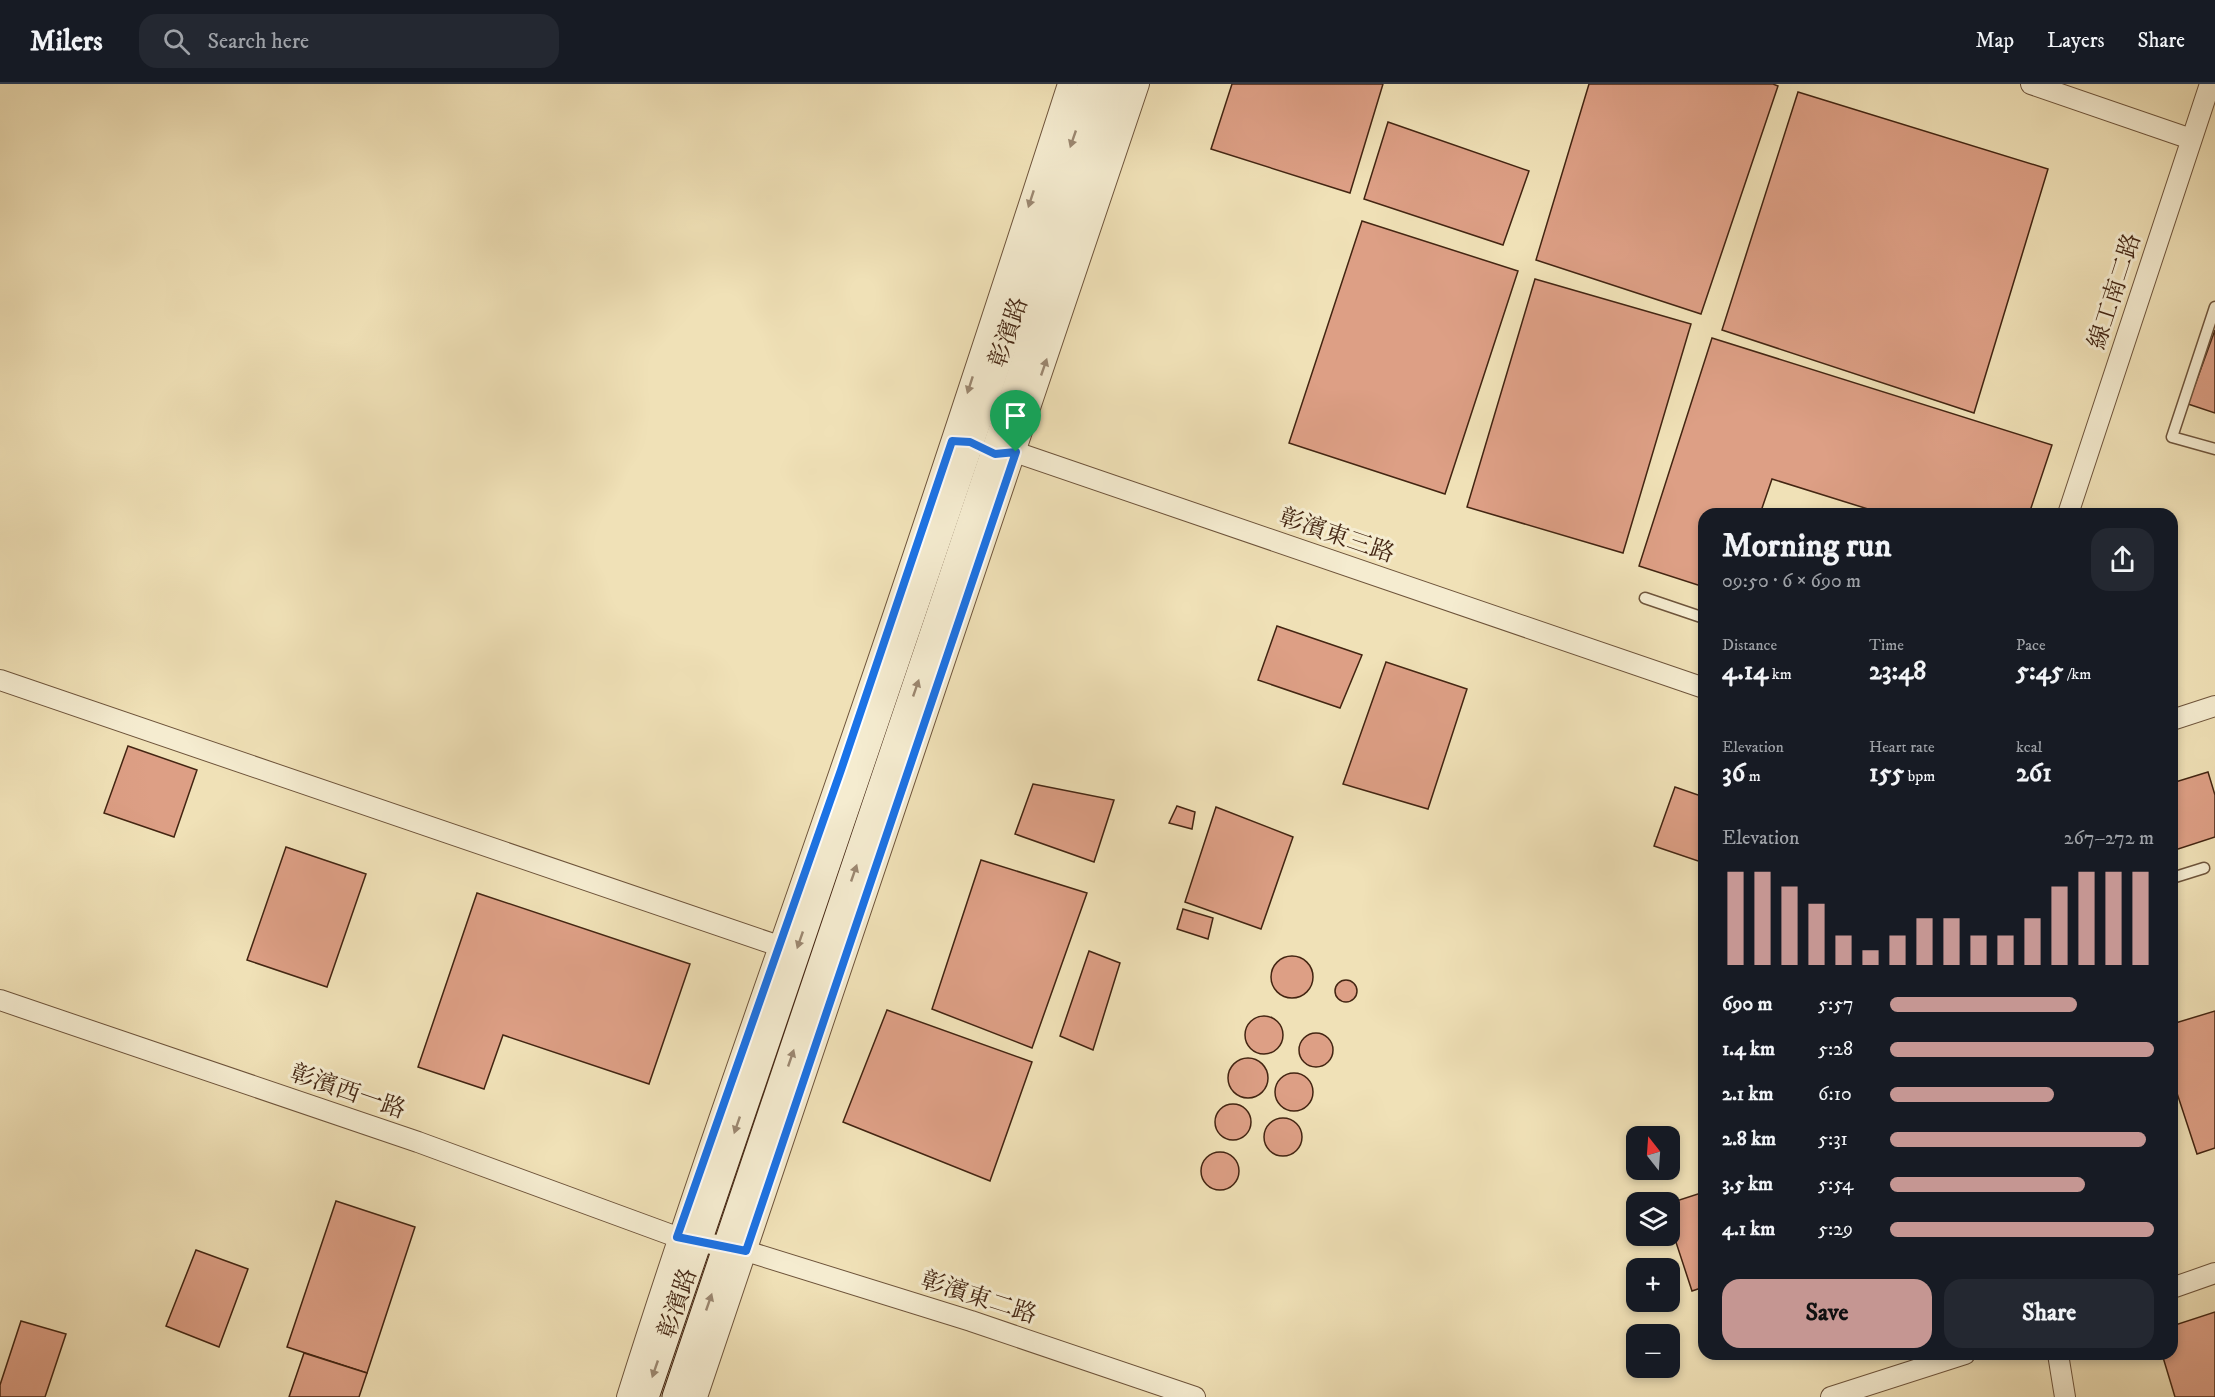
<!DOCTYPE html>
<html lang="en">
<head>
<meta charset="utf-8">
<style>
  body { margin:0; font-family:"IM FELL DW Pica","Noto Serif TC",serif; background:#242831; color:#f1f3f6; height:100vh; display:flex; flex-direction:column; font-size:22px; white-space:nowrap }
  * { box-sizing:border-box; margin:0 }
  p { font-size:20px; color:#9ea1a6 }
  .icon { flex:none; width:33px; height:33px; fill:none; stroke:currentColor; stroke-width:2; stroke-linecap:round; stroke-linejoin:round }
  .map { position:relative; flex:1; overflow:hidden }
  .drawer { position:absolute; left:1698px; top:424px; width:480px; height:852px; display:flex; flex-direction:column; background:#171b24; border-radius:18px; box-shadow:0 3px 9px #0003 }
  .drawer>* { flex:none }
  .needle { width:39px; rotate:343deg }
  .tools { position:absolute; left:1626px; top:1042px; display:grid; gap:12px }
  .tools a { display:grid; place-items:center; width:54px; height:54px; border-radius:12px; background:#171b24; box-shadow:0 3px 9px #0003; font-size:30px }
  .pin { position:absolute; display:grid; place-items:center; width:51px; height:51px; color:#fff; margin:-62px -26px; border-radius:50% 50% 50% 0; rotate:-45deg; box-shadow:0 0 6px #0007 }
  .pin .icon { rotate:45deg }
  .round { display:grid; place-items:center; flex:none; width:63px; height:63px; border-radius:18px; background:#242831 }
  .overview { display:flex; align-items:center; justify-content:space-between; height:102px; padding:0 24px }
  h1 { font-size:33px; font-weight:700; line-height:45px }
  .figures { display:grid; grid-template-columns:repeat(3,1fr); gap:9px; height:102px; padding:6px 24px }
  .figures div { display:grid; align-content:center }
  .figures b { font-size:26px; font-weight:700 }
  .figures small { font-size:16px; font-weight:400 }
  .figures p { font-size:16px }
  .chart { height:168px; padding:12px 24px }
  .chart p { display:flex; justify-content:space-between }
  .chart svg { width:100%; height:108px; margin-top:6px; stroke:#c59692; stroke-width:6 }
  .primary-button { display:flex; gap:12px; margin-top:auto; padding:12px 24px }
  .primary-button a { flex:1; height:69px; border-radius:18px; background:#c59692; color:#111; font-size:24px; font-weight:700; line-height:69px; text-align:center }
  .primary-button a+a { background:#242831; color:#f1f3f6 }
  ul { padding:0 24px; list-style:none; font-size:20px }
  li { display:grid; grid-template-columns:96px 72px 1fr; align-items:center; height:45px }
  li i { height:15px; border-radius:8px; background:#c59692 }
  header { display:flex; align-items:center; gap:36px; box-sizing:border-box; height:84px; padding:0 30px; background:#171b24; border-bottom:2px solid #363941 }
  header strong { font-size:28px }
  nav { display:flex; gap:33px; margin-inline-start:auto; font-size:21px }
  .search { width:420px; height:54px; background:#242831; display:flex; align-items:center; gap:15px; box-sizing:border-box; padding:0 21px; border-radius:18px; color:#9ea1a6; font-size:22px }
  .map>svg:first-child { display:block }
</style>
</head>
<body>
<header>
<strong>Milers</strong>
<div class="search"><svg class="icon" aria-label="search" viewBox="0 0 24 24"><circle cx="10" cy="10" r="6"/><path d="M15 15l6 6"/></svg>Search here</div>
<nav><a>Map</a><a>Layers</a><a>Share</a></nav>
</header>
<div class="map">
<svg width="2215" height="1313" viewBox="0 0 2215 1313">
  <rect width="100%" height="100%" fill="#f0e1b7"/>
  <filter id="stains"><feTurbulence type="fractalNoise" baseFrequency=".00333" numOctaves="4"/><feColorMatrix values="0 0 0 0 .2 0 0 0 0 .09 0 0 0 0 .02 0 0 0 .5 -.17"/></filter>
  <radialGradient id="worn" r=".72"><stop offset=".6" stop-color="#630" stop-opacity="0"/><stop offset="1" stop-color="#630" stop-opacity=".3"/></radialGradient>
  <!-- building -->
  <g fill="#dd9f85" stroke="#432512" stroke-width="1.5">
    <polygon points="1232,0 1383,0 1350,109 1211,65"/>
    <polygon points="1589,0 1773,0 1778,2 1701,230 1536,176"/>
    <polygon points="1798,8 2048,85 1974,329 1722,246"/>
    <polygon points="1388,38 1529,87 1503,161 1364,115"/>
    <polygon points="1362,137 1518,187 1445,410 1289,359"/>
    <polygon points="1535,195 1691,240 1623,469 1467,423"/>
    <polygon points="2215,246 2215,329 2188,320"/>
    <polygon points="1712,254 2052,361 2029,430 1884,430 1772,395 1760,430 1704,430 1704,503 1639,482"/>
    <polygon points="1277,542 1362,571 1340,624 1258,596"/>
    <polygon points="1386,578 1467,605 1428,725 1343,700"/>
    <polygon points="128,662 197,686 174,753 104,729"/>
    <polygon points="2208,688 2215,711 2215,753 2172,767 2172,699"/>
    <polygon points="1033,700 1114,716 1094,778 1015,750"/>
    <polygon points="1675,703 1704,713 1704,779 1654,762"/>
    <polygon points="1177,722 1195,728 1192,745 1169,739"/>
    <polygon points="1216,723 1293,753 1261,845 1185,818"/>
    <polygon points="286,763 366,790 327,903 247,876"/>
    <polygon points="981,776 1087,809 1032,964 932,925"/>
    <polygon points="477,809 690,880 649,1000 503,951 484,1005 418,983"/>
    <polygon points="1183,825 1213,834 1208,855 1177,845"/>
    <polygon points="1089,867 1120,879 1093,966 1060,952"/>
    <circle cx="1292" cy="893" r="21"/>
    <circle cx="1346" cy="907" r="11"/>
    <polygon points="887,926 1032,978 990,1097 843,1038"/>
    <polygon points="2215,927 2215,1064 2197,1070 2172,994 2172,940"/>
    <circle cx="1264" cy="951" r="19"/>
    <circle cx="1316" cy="966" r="17"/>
    <circle cx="1248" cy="994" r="20"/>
    <circle cx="1294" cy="1008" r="19"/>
    <circle cx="1233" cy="1038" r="18"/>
    <circle cx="1283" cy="1053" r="19"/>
    <circle cx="1220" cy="1087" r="19"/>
    <polygon points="1704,1108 1704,1203 1692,1207 1670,1140 1670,1119"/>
    <polygon points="336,1117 415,1143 367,1289 287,1263"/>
    <polygon points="196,1166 248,1185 219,1263 166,1242"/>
    <polygon points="2215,1228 2215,1313 2175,1313 2162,1270 2172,1270 2172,1242"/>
    <polygon points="21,1237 66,1250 45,1313 0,1313 0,1301"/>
    <polygon points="304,1269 367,1289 359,1313 289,1313"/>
  </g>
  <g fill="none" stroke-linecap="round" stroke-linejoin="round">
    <defs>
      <g id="lane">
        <polyline points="2215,223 2172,353 2215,365"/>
        <polyline points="1645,514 1704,534"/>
        <polyline points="2172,794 2204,784"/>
      </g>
      <g id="street">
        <polyline points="2031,0 2191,55"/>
        <polyline points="1005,369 1015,368 1704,604"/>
        <polyline points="2068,430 2210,0"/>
        <polyline points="0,596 779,862"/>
        <polyline points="2172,636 2215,622"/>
        <polyline points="0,916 418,1058 677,1153 746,1167 971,1237 1195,1313"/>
        <polyline points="2172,1204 2215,1189"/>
        <polyline points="2058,1270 2065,1313"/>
        <path d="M627 1313C693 1103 768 896 840 687 919 459 994 229 1068 0"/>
        <polyline points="697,1313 1139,0"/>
        <polyline points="1831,1313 1965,1270"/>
      </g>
      <g id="secondary">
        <polyline points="645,1313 1092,0"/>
        <polyline points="676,1313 1119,0"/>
      </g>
    </defs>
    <!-- lane casing -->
    <use href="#lane" stroke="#6e543b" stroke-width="13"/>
    <!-- street casing -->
    <use href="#street" stroke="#6e543b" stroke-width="22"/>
    <!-- secondary casing -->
    <use href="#secondary" stroke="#432512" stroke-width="29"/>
    <!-- lane -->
    <use href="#lane" stroke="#f5ecd0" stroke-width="10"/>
    <!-- street -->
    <use href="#street" stroke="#f5ecd0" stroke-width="20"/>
    <!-- secondary -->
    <use href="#secondary" stroke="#f5ecd0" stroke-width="27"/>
  </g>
  <!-- one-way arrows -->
  <defs><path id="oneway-solid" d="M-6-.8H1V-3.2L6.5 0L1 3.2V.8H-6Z" transform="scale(1.5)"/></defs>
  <g fill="#9c8871">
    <use href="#oneway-solid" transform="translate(1073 55) rotate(109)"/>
    <use href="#oneway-solid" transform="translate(1031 115) rotate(108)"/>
    <use href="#oneway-solid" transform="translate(1044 283) rotate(-71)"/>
    <use href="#oneway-solid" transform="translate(970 301) rotate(108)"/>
    <use href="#oneway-solid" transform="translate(916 604) rotate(-71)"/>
    <use href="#oneway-solid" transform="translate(854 789) rotate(-71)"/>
    <use href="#oneway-solid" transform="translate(800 856) rotate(109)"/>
    <use href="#oneway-solid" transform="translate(791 974) rotate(-71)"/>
    <use href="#oneway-solid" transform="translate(737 1041) rotate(109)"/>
    <use href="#oneway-solid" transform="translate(709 1218) rotate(-71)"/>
    <use href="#oneway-solid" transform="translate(655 1285) rotate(109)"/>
  </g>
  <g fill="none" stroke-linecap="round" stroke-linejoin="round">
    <defs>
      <polygon id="route" points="952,357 970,358 995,370 1016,368 746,1167 677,1153 841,686"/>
    </defs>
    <!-- route casing -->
    <use href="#route" stroke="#fff" stroke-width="12"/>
    <!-- route -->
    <use href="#route" stroke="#1a73e8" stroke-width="8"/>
  </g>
  <g text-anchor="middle" stroke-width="6" stroke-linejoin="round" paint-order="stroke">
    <!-- street labels -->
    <g font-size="24" fill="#432512" stroke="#f5ecd0">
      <text transform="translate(2114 207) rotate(-72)" y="8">線工南二路</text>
      <text transform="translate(1008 248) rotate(-71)" y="8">彰濱路</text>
      <text transform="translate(1337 451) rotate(19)" y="8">彰濱東三路</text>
      <text transform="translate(348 1007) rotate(19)" y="8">彰濱西一路</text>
      <text transform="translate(979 1213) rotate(18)" y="8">彰濱東二路</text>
      <text transform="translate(677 1219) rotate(-71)" y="8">彰濱路</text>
    </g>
  </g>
  <rect width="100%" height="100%" filter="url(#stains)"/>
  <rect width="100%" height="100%" fill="url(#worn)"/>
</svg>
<div class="tools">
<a><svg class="needle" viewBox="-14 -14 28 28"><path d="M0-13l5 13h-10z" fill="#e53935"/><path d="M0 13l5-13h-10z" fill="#9ea1a6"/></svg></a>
<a><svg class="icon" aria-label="layers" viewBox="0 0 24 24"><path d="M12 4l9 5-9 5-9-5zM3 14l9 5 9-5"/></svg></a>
<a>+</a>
<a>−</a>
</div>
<div class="pin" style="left:1016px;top:368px;background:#1e9e55"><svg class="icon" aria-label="arrive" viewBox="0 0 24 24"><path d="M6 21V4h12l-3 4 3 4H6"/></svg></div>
<section class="drawer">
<div class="overview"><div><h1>Morning run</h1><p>09:50 · 6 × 690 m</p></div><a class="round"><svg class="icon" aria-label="share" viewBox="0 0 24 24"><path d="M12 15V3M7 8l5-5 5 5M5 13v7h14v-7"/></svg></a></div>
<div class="figures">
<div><p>Distance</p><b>4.14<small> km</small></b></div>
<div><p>Time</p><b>23:48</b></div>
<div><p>Pace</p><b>5:45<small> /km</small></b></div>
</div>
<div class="figures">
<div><p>Elevation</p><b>36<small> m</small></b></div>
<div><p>Heart rate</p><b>155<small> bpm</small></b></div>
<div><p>kcal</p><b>261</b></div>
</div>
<div class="chart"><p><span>Elevation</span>267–272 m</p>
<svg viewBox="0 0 160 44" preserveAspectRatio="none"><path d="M5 44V6M15 44V6M25 44V12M35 44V19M45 44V32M55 44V38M65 44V32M75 44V25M85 44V25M95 44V32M105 44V32M115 44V25M125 44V12M135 44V6M145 44V6M155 44V6"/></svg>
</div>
<ul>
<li><b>690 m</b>5:57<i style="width:71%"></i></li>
<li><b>1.4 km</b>5:28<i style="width:100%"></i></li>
<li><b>2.1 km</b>6:10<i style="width:62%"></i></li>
<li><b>2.8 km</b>5:31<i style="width:97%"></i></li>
<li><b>3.5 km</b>5:54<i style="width:74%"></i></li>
<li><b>4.1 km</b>5:29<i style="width:100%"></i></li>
</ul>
<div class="primary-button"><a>Save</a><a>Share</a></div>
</section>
</div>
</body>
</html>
